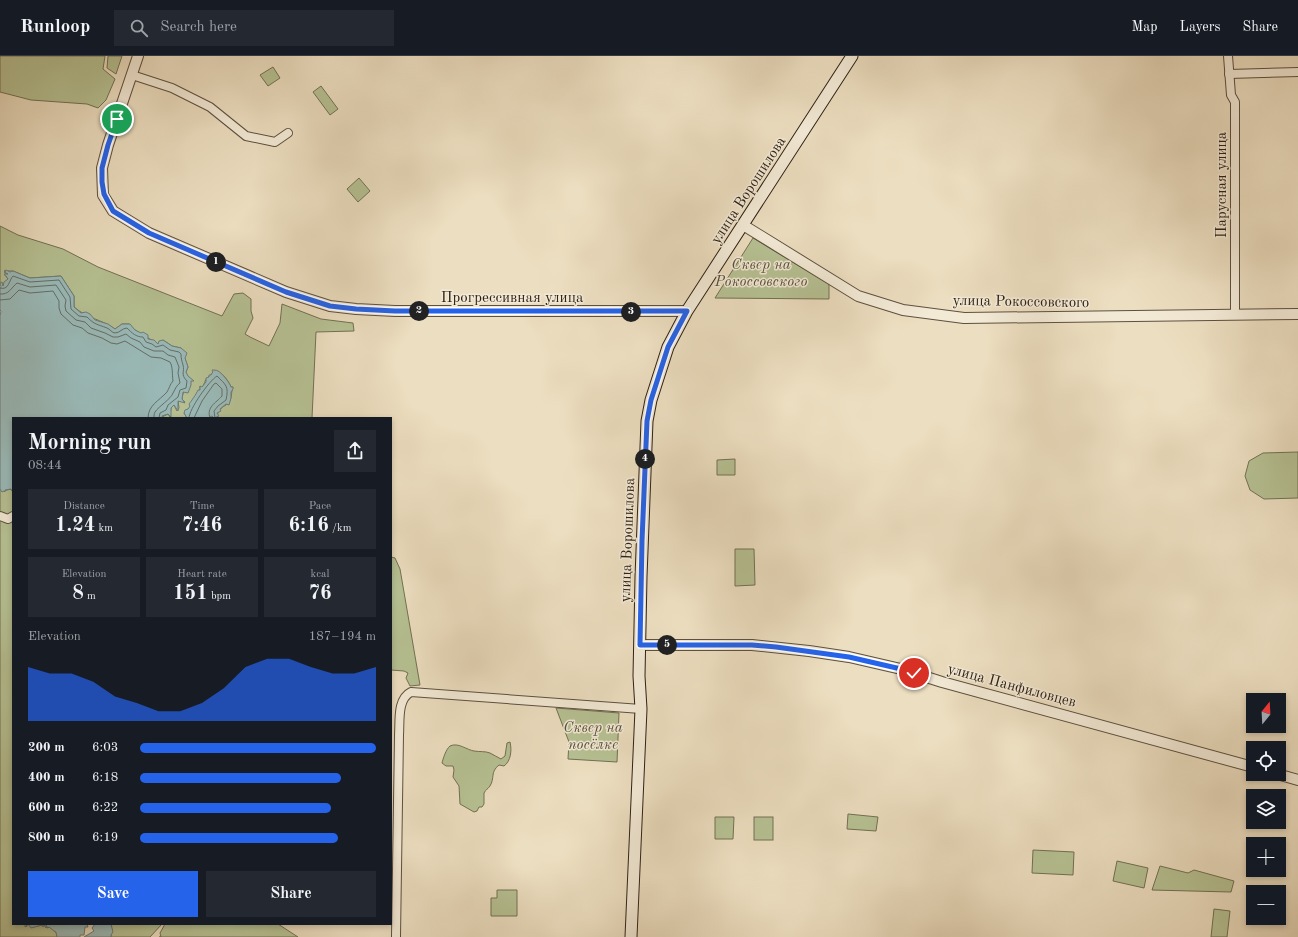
<!DOCTYPE html>
<html lang="en">
<head>
<meta charset="utf-8">
<style>
  body { margin:0; font-family:"Old Standard TT",serif; background:#242831; color:#f1f3f6; height:100vh; display:flex; flex-direction:column; font-size:15px; white-space:nowrap }
  * { box-sizing:border-box; margin:0 }
  p { font-size:13px; color:#9ea1a6 }
  .icon { flex:none; width:22px; height:22px; fill:none; stroke:currentColor; stroke-width:2; stroke-linecap:round; stroke-linejoin:round }
  .map { position:relative; flex:1; overflow:hidden }
  .details { position:absolute; left:12px; top:361px; width:380px; height:508px; display:flex; flex-direction:column; background:#171b24; border-radius:0px; box-shadow:0 2px 6px #0003 }
  .details>* { flex:none }
  .needle { width:26px; rotate:18deg }
  .buttons { position:absolute; left:1246px; top:637px; display:grid; gap:8px }
  .buttons a { display:grid; place-items:center; width:40px; height:40px; border-radius:0px; background:#171b24; box-shadow:0 2px 6px #0003; font-size:20px }
  .pin { position:absolute; display:grid; place-items:center; width:34px; height:34px; color:#fff; margin:-17px; border:2px solid #fff; border-radius:50%; box-shadow:0 1px 4px #0007 }
  .km { position:absolute; width:20px; height:20px; margin:-10px; border-radius:50%; background:#222; color:#fff; font-size:11px; line-height:20px; text-align:center }
  .round { display:grid; place-items:center; flex:none; width:42px; height:42px; border-radius:0px; background:#242831 }
  .summary { display:flex; align-items:center; justify-content:space-between; height:68px; padding:0 16px }
  h1 { font-size:22px; font-weight:700; line-height:30px }
  .metrics { display:grid; grid-template-columns:repeat(3,1fr); gap:6px; height:68px; padding:4px 16px }
  .metrics div { display:grid; align-content:center; border-radius:0px; background:#242831; text-align:center }
  .metrics b { font-size:20px; font-weight:700 }
  .metrics small { font-size:11px; font-weight:400 }
  .metrics p { font-size:11px }
  .chart { height:112px; padding:8px 16px }
  .chart p { display:flex; justify-content:space-between }
  .chart svg { width:100%; height:72px; margin-top:4px; fill:#2563eb; opacity:.7 }
  .primary-button { display:flex; gap:8px; margin-top:auto; padding:8px 16px }
  .primary-button a { flex:1; height:46px; border-radius:0px; background:#2563eb; color:#fff; font-size:16px; font-weight:700; line-height:46px; text-align:center }
  .primary-button a+a { background:#242831; color:#f1f3f6 }
  ul { padding:0 16px; list-style:none; font-size:13px }
  li { display:grid; grid-template-columns:64px 48px 1fr; align-items:center; height:30px }
  li i { height:10px; border-radius:5px; background:#2563eb }
  header { display:flex; align-items:center; gap:24px; box-sizing:border-box; height:56px; padding:0 20px; background:#171b24; border-bottom:1px solid #363941 }
  header strong { font-size:19px }
  nav { display:flex; gap:22px; margin-inline-start:auto; font-size:14px }
  .search { width:280px; height:36px; background:#242831; display:flex; align-items:center; gap:10px; box-sizing:border-box; padding:0 14px; border-radius:0px; color:#9ea1a6; font-size:15px }
  .map>svg:first-child { display:block }
</style>
</head>
<body>
<header>
<strong>Runloop</strong>
<div class="search"><svg class="icon" aria-label="search" viewBox="0 0 24 24"><circle cx="10" cy="10" r="6"/><path d="M15 15l6 6"/></svg>Search here</div>
<nav><a>Map</a><a>Layers</a><a>Share</a></nav>
</header>
<div class="map">
<svg width="1298" height="881" viewBox="0 0 1298 881">
  <rect width="100%" height="100%" fill="#ecdec0"/>
  <filter id="stains"><feTurbulence type="fractalNoise" baseFrequency=".005" numOctaves="4"/><feColorMatrix values="0 0 0 0 .2 0 0 0 0 .09 0 0 0 0 .02 0 0 0 .5 -.17"/></filter>
  <radialGradient id="worn" r=".72"><stop offset=".6" stop-color="#630" stop-opacity="0"/><stop offset="1" stop-color="#630" stop-opacity=".3"/></radialGradient>
  <!-- green -->
  <g fill="#b6c193" stroke="#727054">
    <polygon points="0,0 105,0 103,13 115,23 106,44 98,52 87,48 31,44 0,36"/>
    <polygon points="108,0 122,0 116,18 107,12"/>
    <polygon points="273,11 280,22 268,30 260,19"/>
    <polygon points="321,30 338,53 330,59 313,36"/>
    <polygon points="359,122 370,135 358,146 347,133"/>
    <path d="M0 170 18 179 63 193 98 211 222 260 234 238 243 237 251 243V255L253 262 245 278 250 281 269 290 280 267 282 248 321 263 353 267 354 275 316 276 312 362H216C218 356 220 352 226 349 226 348 228 348 228 348 232 344 231 336 233 331H231C228 324 221 314 213 315L214 316C212 318 209 320 207 322 205 324 204 329 202 332L200 330V334L198 335 189 353 184 357 187 362H163L162 361 168 358 170 361 171 352 174 349 177 355 179 352 178 345 185 346 182 343C183 334 189 324 186 316L188 311 181 292 172 290 163 284 158 288 135 274 129 268H122L115 273C101 263 88 263 74 251V240L61 220 30 222 13 215H5L8 218H5L8 223 3 230 0 227Z"/>
    <polygon points="753,182 829,228 829,243 715,242"/>
    <polygon points="1298,396 1298,442 1264,443 1250,434 1245,420 1249,405 1263,397"/>
    <polygon points="735,403 735,419 717,419 717,404"/>
    <polygon points="0,433 3,435 11,433 12,435 13,433 13,868 25,868 26,871 28,868 33,871 42,869 45,869 47,872 50,871 54,875 56,876 57,881 0,881"/>
    <polygon points="735,493 754,493 755,529 735,530"/>
    <polygon points="391,501 395,502 400,513 420,629 410,630 406,622 408,617 404,615 391,614"/>
    <polygon points="556,652 619,657 617,706 568,703 569,686"/>
    <path d="M510 686C512 694 511 705 504 710L499 709C490 716 495 722 490 730 488 733 486 733 484 737V748L482 751H479L477 755 474 756 460 748 459 730 453 721 454 714 453 710H446L442 707C443 703 446 693 450 690 458 686 467 694 474 695 480 696 485 695 490 697 494 699 497 701 501 703L505 700 507 687Z"/>
    <polygon points="848,758 878,761 876,775 847,773"/>
    <polygon points="715,761 734,761 733,783 715,783"/>
    <rect x="754" y="761" width="19" height="23"/>
    <polygon points="1033,794 1074,796 1073,819 1032,817"/>
    <polygon points="1117,805 1148,812 1144,832 1113,825"/>
    <polygon points="1160,810 1188,817 1194,814 1234,825 1231,836 1152,834"/>
    <polygon points="497,834 517,834 517,860 491,860 491,842 497,842"/>
    <polygon points="1214,853 1230,855 1227,881 1211,881"/>
    <polygon points="111,868 162,868 150,881 111,881 111,879 112,876"/>
    <polygon points="165,868 278,868 298,881 159,881 161,881 160,877"/>
  </g>
  <!-- water -->
  <g fill="#9abbba" stroke="#6e7d78">
    <polygon points="6,214 10,216 13,215 30,222 61,220 74,240 74,251 81,257 86,256 90,258 95,264 108,268 115,273 122,268 130,268 135,274 141,277 143,276 148,279 148,283 154,284 158,288 159,285 163,284 172,290 181,292 187,297 185,302 188,311 186,316 188,320 194,325 191,325 191,329 188,337 183,336 182,343 185,347 178,345 178,355 174,349 171,352 171,361 168,358 162,360 163,362 13,362 13,433 12,435 11,433 5,434 5,436 4,435 2,436 0,433 0,260 1,255 0,254 0,233 1,231 0,227 2,226 3,230 4,226 8,223 6,220 5,220 5,219 4,218 8,218 4,216 6,216 4,215"/>
    <path d="M212 314C213 314 217 314 218 315 221 316 230 327 231 331H233V333L231 336V342L229 349 226 348 220 353 221 355 217 357 219 360 214 362 212 360 208 362H187L184 357 185 354 188 353 190 350 189 348C190 347 197 337 198 334H200V330L202 331 206 326V322L209 321V319H211L212 317 213 316Z"/>
    <polygon points="25,868 87,868 88,871 85,871 84,879 80,879 80,881 57,881 56,876 54,875 49,871 48,872 46,869 46,872 44,869 43,871 42,869 31,872 28,868 25,871"/>
    <polygon points="95,868 111,868 113,876 111,879 111,881 84,881 94,875 92,872"/>
  </g>
  <g fill="none" stroke-linecap="round" stroke-linejoin="round">
    <!-- shore -->
    <g stroke="#646e68" stroke-width="1">
      <path d="M0 232C9 235 9 224 13 220L30 226 59 224 70 241 71 253 79 260 87 261C95 269 97 268 107 272 110 273 112 277 115 277 120 277 122 272 127 272 132 277 136 281 143 281L146 286 152 288 156 291 163 289 170 294 179 296 181 298C181 303 182 305 183 309 185 316 180 318 187 325L186 332 180 334 178 341 168 349 166 354 160 357 159 362"/>
      <path d="M0 238C9 239 11 232 17 227L30 231 56 229 66 244 65 250 66 255 76 264 85 266 91 272 105 277 113 281H118L126 278 131 282 140 286 144 291 154 295H163L168 299 175 301 179 311 178 317 180 327C176 330 176 332 173 337 171 343 159 350 155 356 154 358 154 359 154 362"/>
      <path d="M0 244 10 243 19 234 30 237 53 235 59 245V252L61 258 73 269 82 272 88 277 102 282 111 287 117 288 125 285 151 301 161 302 170 306C173 311 172 318 173 325 170 328 169 333 167 336 159 345 148 349 148 362"/>
      <path d="M189 362C189 353 209 325 217 320 226 329 229 330 226 344L218 350 214 355 215 362"/>
      <path d="M194 362 202 345 214 328 216 327 222 333V340C216 347 206 351 210 362"/>
    </g>
    <defs>
      <g id="minor">
        <polyline points="1228,0 1231,39 1235,46 1235,259"/>
        <polyline points="1229,18 1298,16"/>
        <polyline points="132,19 172,32 210,51 246,80 275,86 288,77"/>
        <polyline points="0,460 8,463 13,460"/>
        <path d="M396 881 399 679C400 665 397 643 411 636L641 653"/>
      </g>
      <g id="tertiary">
        <polyline points="138,0 108,89 102,112 103,139 113,155 149,177 286,236 330,250 356,253 395,255 687,255"/>
        <polyline points="743,169 858,240 903,254 964,262 1298,258"/>
        <polyline points="640,589 752,589 809,595 849,601 901,613 942,626 1253,711"/>
        <polyline points="1277,718 1298,724"/>
      </g>
      <polyline id="secondary" points="631,881 641,653 639,620 641,521 647,365 651,344 668,291 687,255 852,0"/>
    </defs>
    <!-- minor casing -->
    <use href="#minor" stroke="#5d5040" stroke-width="10"/>
    <!-- tertiary casing -->
    <use href="#tertiary" stroke="#5d5040" stroke-width="12"/>
    <!-- secondary casing -->
    <use href="#secondary" stroke="#2d2015" stroke-width="13"/>
    <!-- minor -->
    <use href="#minor" stroke="#f3ead6" stroke-width="8"/>
    <!-- tertiary -->
    <use href="#tertiary" stroke="#f3ead6" stroke-width="10"/>
    <!-- secondary -->
    <use href="#secondary" stroke="#f3ead6" stroke-width="11"/>
  </g>
  <g fill="none" stroke-linecap="round" stroke-linejoin="round">
    <defs>
      <polyline id="route" points="117,63 108,89 102,112 102,126 104,138 113,155 149,177 286,236 330,250 356,253 395,255 687,255 668,291 651,344 647,365 642,485 640,589 752,589 776,591 849,601 901,613 914,617"/>
    </defs>
    <!-- route casing -->
    <use href="#route" stroke="#fff" stroke-width="8"/>
    <!-- route -->
    <use href="#route" stroke="#2563eb" stroke-width="5"/>
  </g>
  <g text-anchor="middle" stroke-width="3" stroke-linejoin="round" paint-order="stroke">
    <!-- street labels -->
    <g font-size="15" fill="#2d2015" stroke="#f3ead6">
      <text transform="translate(1221 129) rotate(-90)" y="5">Парусная улица</text>
      <text transform="translate(748 134) rotate(-57)" y="5">улица Ворошилова</text>
      <text x="512" y="246">Прогрессивная улица</text>
      <text transform="translate(1021 245) rotate(1)" y="5">улица Рокоссовского</text>
      <text transform="translate(627 484) rotate(-88)" y="5">улица Ворошилова</text>
      <text transform="translate(1012 629) rotate(15)" y="5">улица Панфиловцев</text>
    </g>
    <!-- park labels -->
    <g font-size="15" font-style="italic" fill="#56503b" stroke="#f3ead6">
      <text x="761" y="213">Сквер на<tspan x="761" dy="17">Рокоссовского</tspan></text>
      <text x="593" y="676">Сквер на<tspan x="593" dy="17">посёлке</tspan></text>
    </g>
  </g>
  <rect width="100%" height="100%" filter="url(#stains)"/>
  <rect width="100%" height="100%" fill="url(#worn)"/>
</svg>
<div class="buttons">
<a><svg class="needle" viewBox="-14 -14 28 28"><path d="M0-13l5 13h-10z" fill="#e53935"/><path d="M0 13l5-13h-10z" fill="#9ea1a6"/></svg></a>
<a><svg class="icon" aria-label="locate" viewBox="0 0 24 24"><circle cx="12" cy="12" r="6"/><path d="M12 2v4M12 18v4M2 12h4M18 12h4"/></svg></a>
<a><svg class="icon" aria-label="layers" viewBox="0 0 24 24"><path d="M12 4l9 5-9 5-9-5zM3 14l9 5 9-5"/></svg></a>
<a>+</a>
<a>−</a>
</div>
<div class="pin" style="left:117px;top:63px;background:#1e9e55"><svg class="icon" aria-label="arrive" viewBox="0 0 24 24"><path d="M6 21V4h12l-3 4 3 4H6"/></svg></div>
<div class="pin" style="left:914px;top:617px;background:#d93025"><svg class="icon" aria-label="check" viewBox="0 0 24 24"><path d="M5 12l5 5 9-10"/></svg></div>
<b class="km" style="left:216px;top:206px">1</b>
<b class="km" style="left:419px;top:255px">2</b>
<b class="km" style="left:631px;top:256px">3</b>
<b class="km" style="left:645px;top:403px">4</b>
<b class="km" style="left:667px;top:589px">5</b>
<section class="details">
<div class="summary"><div><h1>Morning run</h1><p>08:44</p></div><a class="round"><svg class="icon" aria-label="share" viewBox="0 0 24 24"><path d="M12 15V3M7 8l5-5 5 5M5 13v7h14v-7"/></svg></a></div>
<div class="metrics">
<div><p>Distance</p><b>1.24<small> km</small></b></div>
<div><p>Time</p><b>7:46</b></div>
<div><p>Pace</p><b>6:16<small> /km</small></b></div>
</div>
<div class="metrics">
<div><p>Elevation</p><b>8<small> m</small></b></div>
<div><p>Heart rate</p><b>151<small> bpm</small></b></div>
<div><p>kcal</p><b>76</b></div>
</div>
<div class="chart"><p><span>Elevation</span>187–194 m</p>
<svg viewBox="0 0 160 44" preserveAspectRatio="none"><path d="M0 44V11L10 15L20 15L30 20L40 29L50 33L60 38L70 38L80 33L90 24L100 11L110 6L120 6L130 11L140 15L150 15L160 11V44z"/></svg>
</div>
<ul>
<li><b>200 m</b>6:03<i style="width:100%"></i></li>
<li><b>400 m</b>6:18<i style="width:85%"></i></li>
<li><b>600 m</b>6:22<i style="width:81%"></i></li>
<li><b>800 m</b>6:19<i style="width:84%"></i></li>
</ul>
<div class="primary-button"><a>Save</a><a>Share</a></div>
</section>
</div>
</body>
</html>
